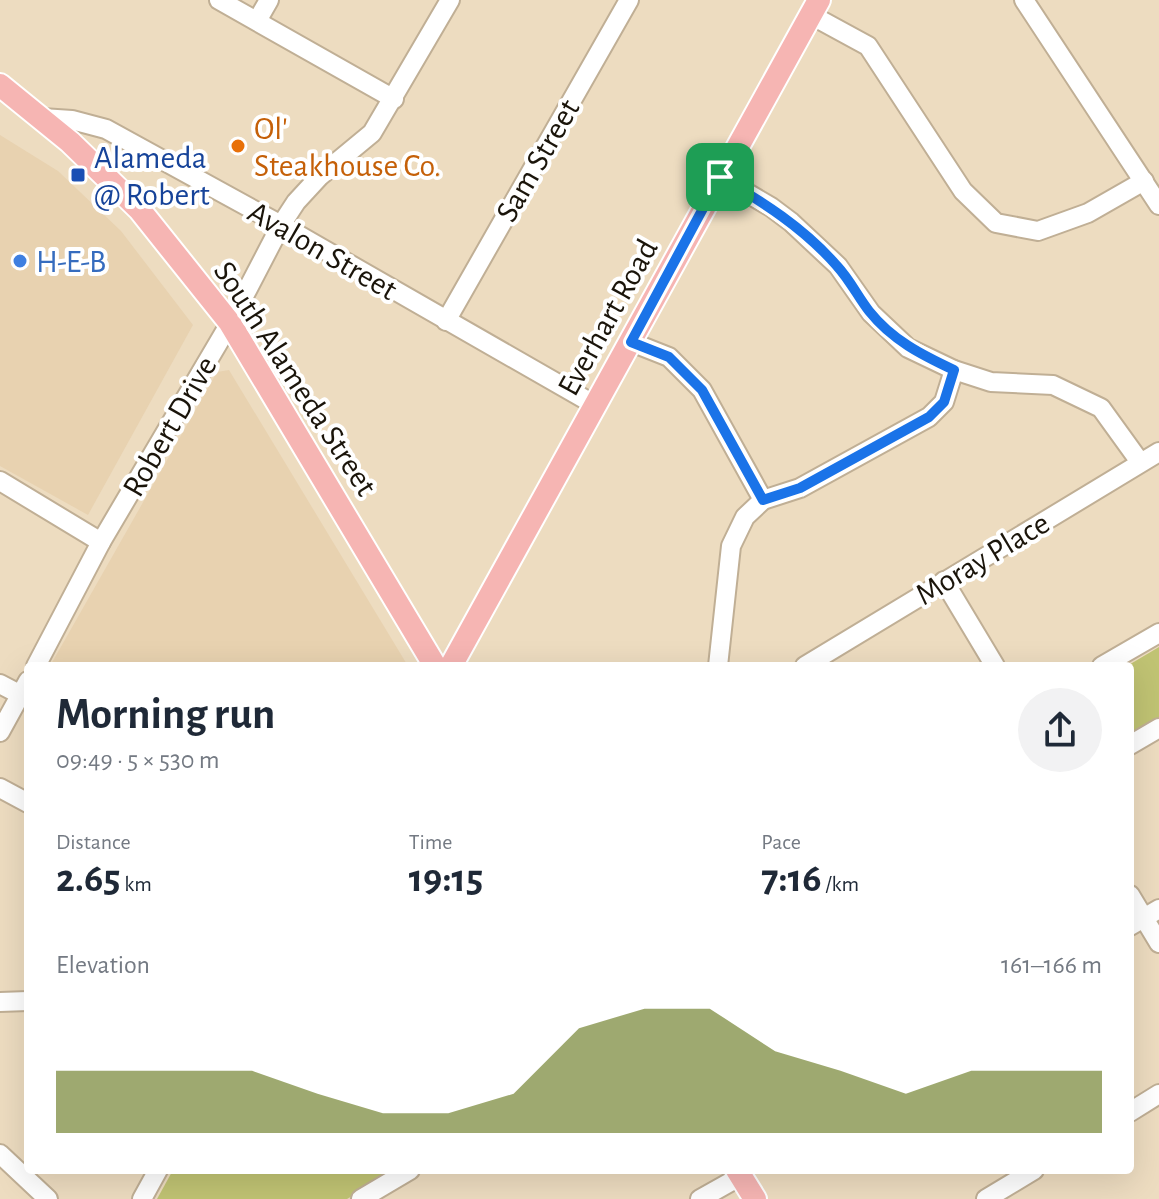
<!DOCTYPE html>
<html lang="en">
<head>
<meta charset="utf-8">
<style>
  body { margin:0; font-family:"Alegreya Sans",sans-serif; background:#f2f2f3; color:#1f2937; height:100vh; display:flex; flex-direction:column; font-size:30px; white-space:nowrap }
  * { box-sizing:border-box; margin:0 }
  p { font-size:26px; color:#747a83 }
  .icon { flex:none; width:44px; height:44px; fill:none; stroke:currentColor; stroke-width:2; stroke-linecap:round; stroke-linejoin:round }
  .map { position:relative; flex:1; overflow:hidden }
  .panel { position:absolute; left:24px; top:662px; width:1110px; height:512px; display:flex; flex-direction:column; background:#fff; border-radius:8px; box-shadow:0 8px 32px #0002 }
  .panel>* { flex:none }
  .pin { position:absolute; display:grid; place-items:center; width:68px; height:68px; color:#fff; margin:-34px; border-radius:16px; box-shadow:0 4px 12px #0006 }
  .round { display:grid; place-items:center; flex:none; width:84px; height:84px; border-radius:42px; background:#f2f2f3 }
  .headline { display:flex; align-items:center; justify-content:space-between; height:136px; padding:0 32px }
  h1 { font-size:44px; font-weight:600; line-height:60px }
  .metrics { display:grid; grid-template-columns:repeat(3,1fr); gap:12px; height:136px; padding:8px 32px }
  .metrics div { display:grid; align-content:center }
  .metrics b { font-size:40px; font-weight:600 }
  .metrics small { font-size:22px; font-weight:400 }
  .metrics p { font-size:22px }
  .chart { height:224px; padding:16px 32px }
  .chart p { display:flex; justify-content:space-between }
  .chart svg { width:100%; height:144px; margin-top:8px; fill:#768534; opacity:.7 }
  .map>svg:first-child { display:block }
</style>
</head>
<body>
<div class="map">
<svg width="1159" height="1199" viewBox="0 0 1159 1199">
  <rect width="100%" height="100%" fill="#eddcc0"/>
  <!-- built -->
  <g fill="#e8d2b0">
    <polygon points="0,135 58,171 121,231 193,325 88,515 0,466"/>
    <polygon points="229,370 408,666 50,666 217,372"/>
  </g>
  <!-- green -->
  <g fill="#c0c373">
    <polygon points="1159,647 1159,719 1130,736 1130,666 1127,666"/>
    <polygon points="173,1170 396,1170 347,1199 157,1199"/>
  </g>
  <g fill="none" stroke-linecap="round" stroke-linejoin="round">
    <defs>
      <g id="minor">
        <polyline points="219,0 394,99"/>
        <polyline points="1024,0 1159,205"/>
        <polyline points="811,15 868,46 963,191 996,223 1038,231 1088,213 1144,181"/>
        <polyline points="257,21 269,0"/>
        <polyline points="42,118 72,120 106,129 281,225 595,405"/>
        <polyline points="720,177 771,207 791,222 838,266 871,313 908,348 954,370 991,382 1053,385 1101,408 1140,462"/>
        <polyline points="446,321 629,0"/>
        <polyline points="631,342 669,357 702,390 763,500"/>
        <polyline points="0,481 101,542"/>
        <polyline points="944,581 995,666"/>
        <polyline points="36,666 101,542 230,323 281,225 296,202 320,176 372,133 450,0"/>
        <polyline points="718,666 731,546 745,517 763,500 800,488 929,417 944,402 954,370"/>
        <polyline points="805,666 1159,452"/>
        <polyline points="1102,666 1159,633"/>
        <polyline points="0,684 21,695"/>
        <polyline points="0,732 28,681"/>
        <polyline points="1130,745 1159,728"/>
        <polyline points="0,788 28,803"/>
        <polyline points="1130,895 1159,943"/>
        <polyline points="1130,926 1159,909"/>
        <polyline points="0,1002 28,1001"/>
        <polyline points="1130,1112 1159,1094"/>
        <polyline points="0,1154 48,1199"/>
        <polyline points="142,1199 158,1170"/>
        <polyline points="361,1199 410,1170"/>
        <polyline points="700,1199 741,1176"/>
        <polyline points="986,1199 1034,1170"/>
      </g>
      <g id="major">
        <polyline points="0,85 70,142 139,209 230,323 435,666"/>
        <polyline points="451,666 819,0"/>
        <polyline points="737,1170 755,1199"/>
      </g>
    </defs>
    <!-- minor casing -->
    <use href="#minor" stroke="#c0af95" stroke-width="22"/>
    <!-- major casing -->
    <use href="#major" stroke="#fff" stroke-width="26"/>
    <!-- minor -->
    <use href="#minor" stroke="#fff" stroke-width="18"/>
    <!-- major -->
    <use href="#major" stroke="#f6b5b3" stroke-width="22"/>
  </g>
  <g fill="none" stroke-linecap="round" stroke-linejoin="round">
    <defs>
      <path id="route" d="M720 177C763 202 804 228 837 266 850 280 858 297 869 311 892 340 922 355 954 370L944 402 929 417 800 488 763 500 702 390 669 357 631 342Z"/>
    </defs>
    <!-- route casing -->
    <use href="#route" stroke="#fff" stroke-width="16"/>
    <!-- route -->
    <use href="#route" stroke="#1a73e8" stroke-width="10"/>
  </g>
  <!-- markers -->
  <circle fill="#e8710a" stroke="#fff" stroke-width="3" cx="238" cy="146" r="8"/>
  <rect fill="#1a4fb4" stroke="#fff" stroke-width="3" x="70" y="167" width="16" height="16" rx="4"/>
  <circle fill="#3f7fe0" stroke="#fff" stroke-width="3" cx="20" cy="261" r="8"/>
  <g text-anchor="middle" stroke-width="8" stroke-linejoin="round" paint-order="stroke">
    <!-- food labels -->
    <g font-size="32" fill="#c56008" stroke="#fff" text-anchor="start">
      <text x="254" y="139">Ol'<tspan x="254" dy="37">Steakhouse Co.</tspan></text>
    </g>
    <!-- transit labels -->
    <g font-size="32" fill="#164399" stroke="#fff" text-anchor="start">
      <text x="94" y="168">Alameda<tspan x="94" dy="37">@ Robert</tspan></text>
    </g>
    <!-- street labels -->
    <g font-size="32" fill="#1a140a" stroke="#fff">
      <text transform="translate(537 160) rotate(-60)" y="11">Sam Street</text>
      <text transform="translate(323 250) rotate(30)" y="11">Avalon Street</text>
      <text transform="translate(607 317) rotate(-61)" y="11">Everhart Road</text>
      <text transform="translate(296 378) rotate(57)" y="11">South Alameda Street</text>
      <text transform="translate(169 426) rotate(-60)" y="11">Robert Drive</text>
      <text transform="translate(982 558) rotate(-31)" y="11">Moray Place</text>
    </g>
    <!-- shop labels -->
    <g font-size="32" fill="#366cbe" stroke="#fff" text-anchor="start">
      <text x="36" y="272">H-E-B</text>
    </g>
  </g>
</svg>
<div class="pin" style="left:720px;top:177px;background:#1e9e55"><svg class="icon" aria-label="arrive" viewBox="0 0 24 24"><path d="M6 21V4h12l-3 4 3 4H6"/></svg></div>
<section class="panel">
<div class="headline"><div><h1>Morning run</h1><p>09:49 · 5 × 530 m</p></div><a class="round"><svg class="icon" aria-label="share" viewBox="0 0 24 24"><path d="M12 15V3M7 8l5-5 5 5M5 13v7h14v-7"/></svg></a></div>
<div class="metrics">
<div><p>Distance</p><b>2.65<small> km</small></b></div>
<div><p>Time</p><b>19:15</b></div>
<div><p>Pace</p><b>7:16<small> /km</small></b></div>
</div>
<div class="chart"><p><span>Elevation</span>161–166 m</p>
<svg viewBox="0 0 160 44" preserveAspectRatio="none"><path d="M0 44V25L10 25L20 25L30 25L40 32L50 38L60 38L70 32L80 12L90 6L100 6L110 19L120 25L130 32L140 25L150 25L160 25V44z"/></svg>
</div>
</section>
</div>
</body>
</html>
